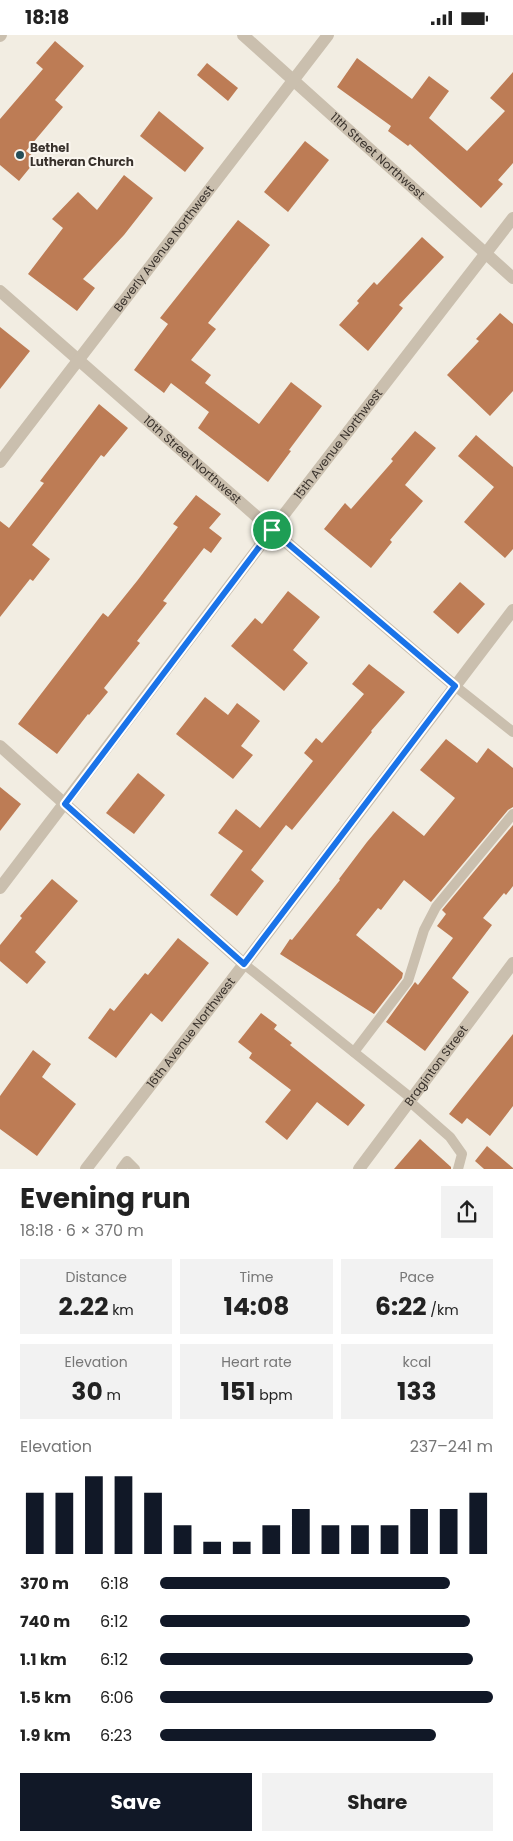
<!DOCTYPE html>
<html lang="en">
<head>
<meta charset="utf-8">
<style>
  body { margin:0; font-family:Poppins,sans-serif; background:#f2f2f2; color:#222; height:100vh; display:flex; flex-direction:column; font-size:19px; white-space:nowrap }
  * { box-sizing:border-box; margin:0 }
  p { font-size:16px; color:#767676 }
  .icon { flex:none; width:28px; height:28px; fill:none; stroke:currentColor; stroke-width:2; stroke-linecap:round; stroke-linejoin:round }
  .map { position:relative; height:1134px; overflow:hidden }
  .details { display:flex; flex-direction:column; background:#fff; flex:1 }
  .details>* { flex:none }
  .pin { position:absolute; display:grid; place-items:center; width:42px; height:42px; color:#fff; margin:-21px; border:2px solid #fff; border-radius:50%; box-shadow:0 1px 5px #0007 }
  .round { display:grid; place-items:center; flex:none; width:52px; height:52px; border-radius:0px; background:#f2f2f2 }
  .headline { display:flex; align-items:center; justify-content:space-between; height:85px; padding:0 20px }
  h1 { font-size:28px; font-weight:700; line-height:38px }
  .metrics { display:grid; grid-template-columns:repeat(3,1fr); gap:8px; height:85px; padding:5px 20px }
  .metrics div { display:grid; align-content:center; border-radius:0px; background:#f2f2f2; text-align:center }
  .metrics b { font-size:25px; font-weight:700 }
  .metrics small { font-size:14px; font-weight:400 }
  .metrics p { font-size:14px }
  .chart { height:140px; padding:10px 20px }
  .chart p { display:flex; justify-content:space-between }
  .chart svg { width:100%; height:90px; margin-top:5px; stroke:#111827; stroke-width:6 }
  .cta { display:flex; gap:10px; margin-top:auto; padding:10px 20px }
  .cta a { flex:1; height:58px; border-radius:0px; background:#111827; color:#fff; font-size:20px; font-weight:700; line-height:58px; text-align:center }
  .cta a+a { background:#f2f2f2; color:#222 }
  ul { padding:0 20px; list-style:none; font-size:16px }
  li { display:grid; grid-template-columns:80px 60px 1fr; align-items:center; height:38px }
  li i { height:12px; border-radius:6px; background:#111827 }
  .status { display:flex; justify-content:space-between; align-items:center; height:35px; padding:0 25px; background:#fff; direction:ltr }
  .status svg { height:14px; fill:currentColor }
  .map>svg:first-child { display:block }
</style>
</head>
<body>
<div class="status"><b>18:18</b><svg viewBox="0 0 49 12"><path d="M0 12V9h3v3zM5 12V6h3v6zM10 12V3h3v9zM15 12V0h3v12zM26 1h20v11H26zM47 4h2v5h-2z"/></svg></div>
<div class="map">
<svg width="513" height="1134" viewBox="0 0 513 1134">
  <rect width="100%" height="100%" fill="#f2ede2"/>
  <!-- building -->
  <g fill="#bd7c55">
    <polygon points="55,6 84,31 55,65 63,72 26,116 37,124 19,146 0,130 0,84 43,34 36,28"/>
    <polygon points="357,23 412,64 429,41 449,56 429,83 467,116 505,76 490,63 513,37 513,128 498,145 503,149 481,173 410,109 408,111 388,96 391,91 337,52"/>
    <polygon points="207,28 238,53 228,66 197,40"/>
    <polygon points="159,76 204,113 185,137 140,101"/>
    <polygon points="305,106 329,125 288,177 264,157"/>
    <polygon points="124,140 153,163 124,200 83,244 95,253 77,276 28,239 63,193 52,184 78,157 97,175"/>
    <polygon points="238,185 270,210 208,288 216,294 191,325 211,340 205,348 259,389 291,347 322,371 289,415 291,416 268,447 198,393 209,377 171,348 164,358 134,335 168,289 160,283"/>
    <polygon points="422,202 444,222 399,270 403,273 368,316 339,290 359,268 357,266 374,247 377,250"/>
    <polygon points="500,278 513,289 513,356 490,381 447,340 479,306 476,304"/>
    <polygon points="0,292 30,316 0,354"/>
    <polygon points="99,369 128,393 104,422 101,420 32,510 50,524 33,546 30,544 0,582 0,486 9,493 44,448 40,446"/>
    <polygon points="415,396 436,413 405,450 423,466 390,505 392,507 371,533 324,494 345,468 351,474 393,426 391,424"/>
    <polygon points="476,400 513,432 513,514 505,523 464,487 494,452 458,421"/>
    <polygon points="196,460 221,479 209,493 222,503 211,518 204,513 163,566 167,568 137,606 140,608 104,653 108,657 89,680 88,679 57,719 18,689 103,578 108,582 137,546 178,492 173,489"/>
    <polygon points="460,547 485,569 458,599 433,577"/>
    <polygon points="288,556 320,582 293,615 308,628 284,656 231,611 255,583 262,589"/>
    <polygon points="369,629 405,657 371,696 372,697 292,795 286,790 251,835 264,846 237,881 210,860 243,816 218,798 236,774 260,793 313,726 304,718 316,703 322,708 364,659 352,649"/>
    <polygon points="205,662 228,680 237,668 260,686 241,711 253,720 233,744 176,699"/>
    <polygon points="446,704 477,728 488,713 513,733 513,772 508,775 431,867 404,845 381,875 378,873 356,900 403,938 402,943 374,979 280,919 290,904 292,905 340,845 339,844 367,807 393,776 424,801 455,763 420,735"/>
    <polygon points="138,738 165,760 134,799 106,778"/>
    <polygon points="0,752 21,769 0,796"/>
    <polygon points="513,790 513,851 506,860 504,858 483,883 492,890 452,943 469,957 425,1016 386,987 415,947 418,950 453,903 437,891 446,879 442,875"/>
    <polygon points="52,844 78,866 35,917 46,927 27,949 0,926 0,910 22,883 20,881"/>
    <polygon points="178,903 209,928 162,987 151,978 116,1023 88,1003 110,973 114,976 145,938 148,940"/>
    <polygon points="261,978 277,990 274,994 292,1008 290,1010 365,1070 348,1091 317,1067 287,1105 265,1087 291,1055 249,1023 252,1018 238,1007"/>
    <polygon points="513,999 513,1071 490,1101 467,1083 462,1089 449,1079"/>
    <polygon points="33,1015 51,1029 42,1042 76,1069 37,1121 0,1094 0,1061"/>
    <polygon points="420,1104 451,1132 451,1134 394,1134"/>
    <polygon points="487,1111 513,1133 513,1134 484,1134 475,1126"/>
  </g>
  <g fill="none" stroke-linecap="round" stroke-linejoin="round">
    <!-- service -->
    <g stroke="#cabfae" stroke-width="10">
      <polyline points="455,651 513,697"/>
      <polyline points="244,929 411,1063"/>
      <polyline points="354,1017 408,946 424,895 436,872 513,779"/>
      <polyline points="409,1066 450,1102 462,1119 458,1134"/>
      <polyline points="121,1134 127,1126 135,1134"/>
    </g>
    <!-- minor -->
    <g stroke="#cabfae" stroke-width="12">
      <path id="s1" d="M243 0 513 243"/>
      <polyline points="0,1 1,0"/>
      <path id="s2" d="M0 256 272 495 455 651"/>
      <path id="s3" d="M0 427 328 0"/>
      <polyline points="0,711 244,929"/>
      <path id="s4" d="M0 853 272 495 513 183"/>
      <path id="s5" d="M86 1134 244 929 513 575"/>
      <path id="s6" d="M359 1134 513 928"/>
    </g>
  </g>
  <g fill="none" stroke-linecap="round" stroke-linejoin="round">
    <defs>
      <polygon id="route" points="272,495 455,651 244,929 65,769"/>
    </defs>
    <!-- route casing -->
    <use href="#route" stroke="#fff" stroke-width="10"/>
    <!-- route -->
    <use href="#route" stroke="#1a73e8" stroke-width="6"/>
  </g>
  <!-- markers -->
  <circle fill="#244e58" stroke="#faf6ef" stroke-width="2" cx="20" cy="120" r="5"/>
  <g text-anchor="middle" stroke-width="4" stroke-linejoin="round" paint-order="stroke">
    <!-- poi labels -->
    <g font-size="12" font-weight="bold" fill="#39322c" stroke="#faf6ef" text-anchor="start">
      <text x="30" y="117">Bethel<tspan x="30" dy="14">Lutheran Church</tspan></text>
    </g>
    <!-- street labels -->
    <g font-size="12" fill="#39322c" stroke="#faf6ef">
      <text dy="4" stroke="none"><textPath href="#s1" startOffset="181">11th Street Northwest</textPath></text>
      <text dy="4" stroke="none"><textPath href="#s3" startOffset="269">Beverly Avenue Northwest</textPath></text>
      <text dy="4" stroke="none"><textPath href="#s4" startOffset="558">15th Avenue Northwest</textPath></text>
      <text dy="4" stroke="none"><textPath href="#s2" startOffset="256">10th Street Northwest</textPath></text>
      <text dy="4" stroke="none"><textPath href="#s5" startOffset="172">16th Avenue Northwest</textPath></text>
      <text dy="4" stroke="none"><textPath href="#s6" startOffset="129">Braginton Street</textPath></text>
    </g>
  </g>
</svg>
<div class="pin" style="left:272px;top:495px;background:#1e9e55"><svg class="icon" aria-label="arrive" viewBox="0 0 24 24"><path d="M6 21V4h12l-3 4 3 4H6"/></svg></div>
</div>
<section class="details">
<div class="headline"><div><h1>Evening run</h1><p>18:18 · 6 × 370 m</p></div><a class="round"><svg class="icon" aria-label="share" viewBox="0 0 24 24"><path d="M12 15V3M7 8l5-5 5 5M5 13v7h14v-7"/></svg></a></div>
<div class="metrics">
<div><p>Distance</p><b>2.22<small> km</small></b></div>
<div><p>Time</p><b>14:08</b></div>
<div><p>Pace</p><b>6:22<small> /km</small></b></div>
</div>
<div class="metrics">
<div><p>Elevation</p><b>30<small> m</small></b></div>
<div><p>Heart rate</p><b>151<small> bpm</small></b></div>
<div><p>kcal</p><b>133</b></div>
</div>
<div class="chart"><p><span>Elevation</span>237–241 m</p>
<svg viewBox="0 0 160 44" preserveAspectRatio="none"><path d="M5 44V14M15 44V14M25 44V6M35 44V6M45 44V14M55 44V30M65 44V38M75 44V38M85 44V30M95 44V22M105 44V30M115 44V30M125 44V30M135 44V22M145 44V22M155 44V14"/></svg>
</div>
<ul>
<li><b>370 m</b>6:18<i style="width:87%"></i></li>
<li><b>740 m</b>6:12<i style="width:93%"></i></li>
<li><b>1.1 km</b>6:12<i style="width:94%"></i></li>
<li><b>1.5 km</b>6:06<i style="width:100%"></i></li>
<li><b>1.9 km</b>6:23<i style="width:83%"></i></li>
</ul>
<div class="cta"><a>Save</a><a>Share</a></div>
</section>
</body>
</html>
